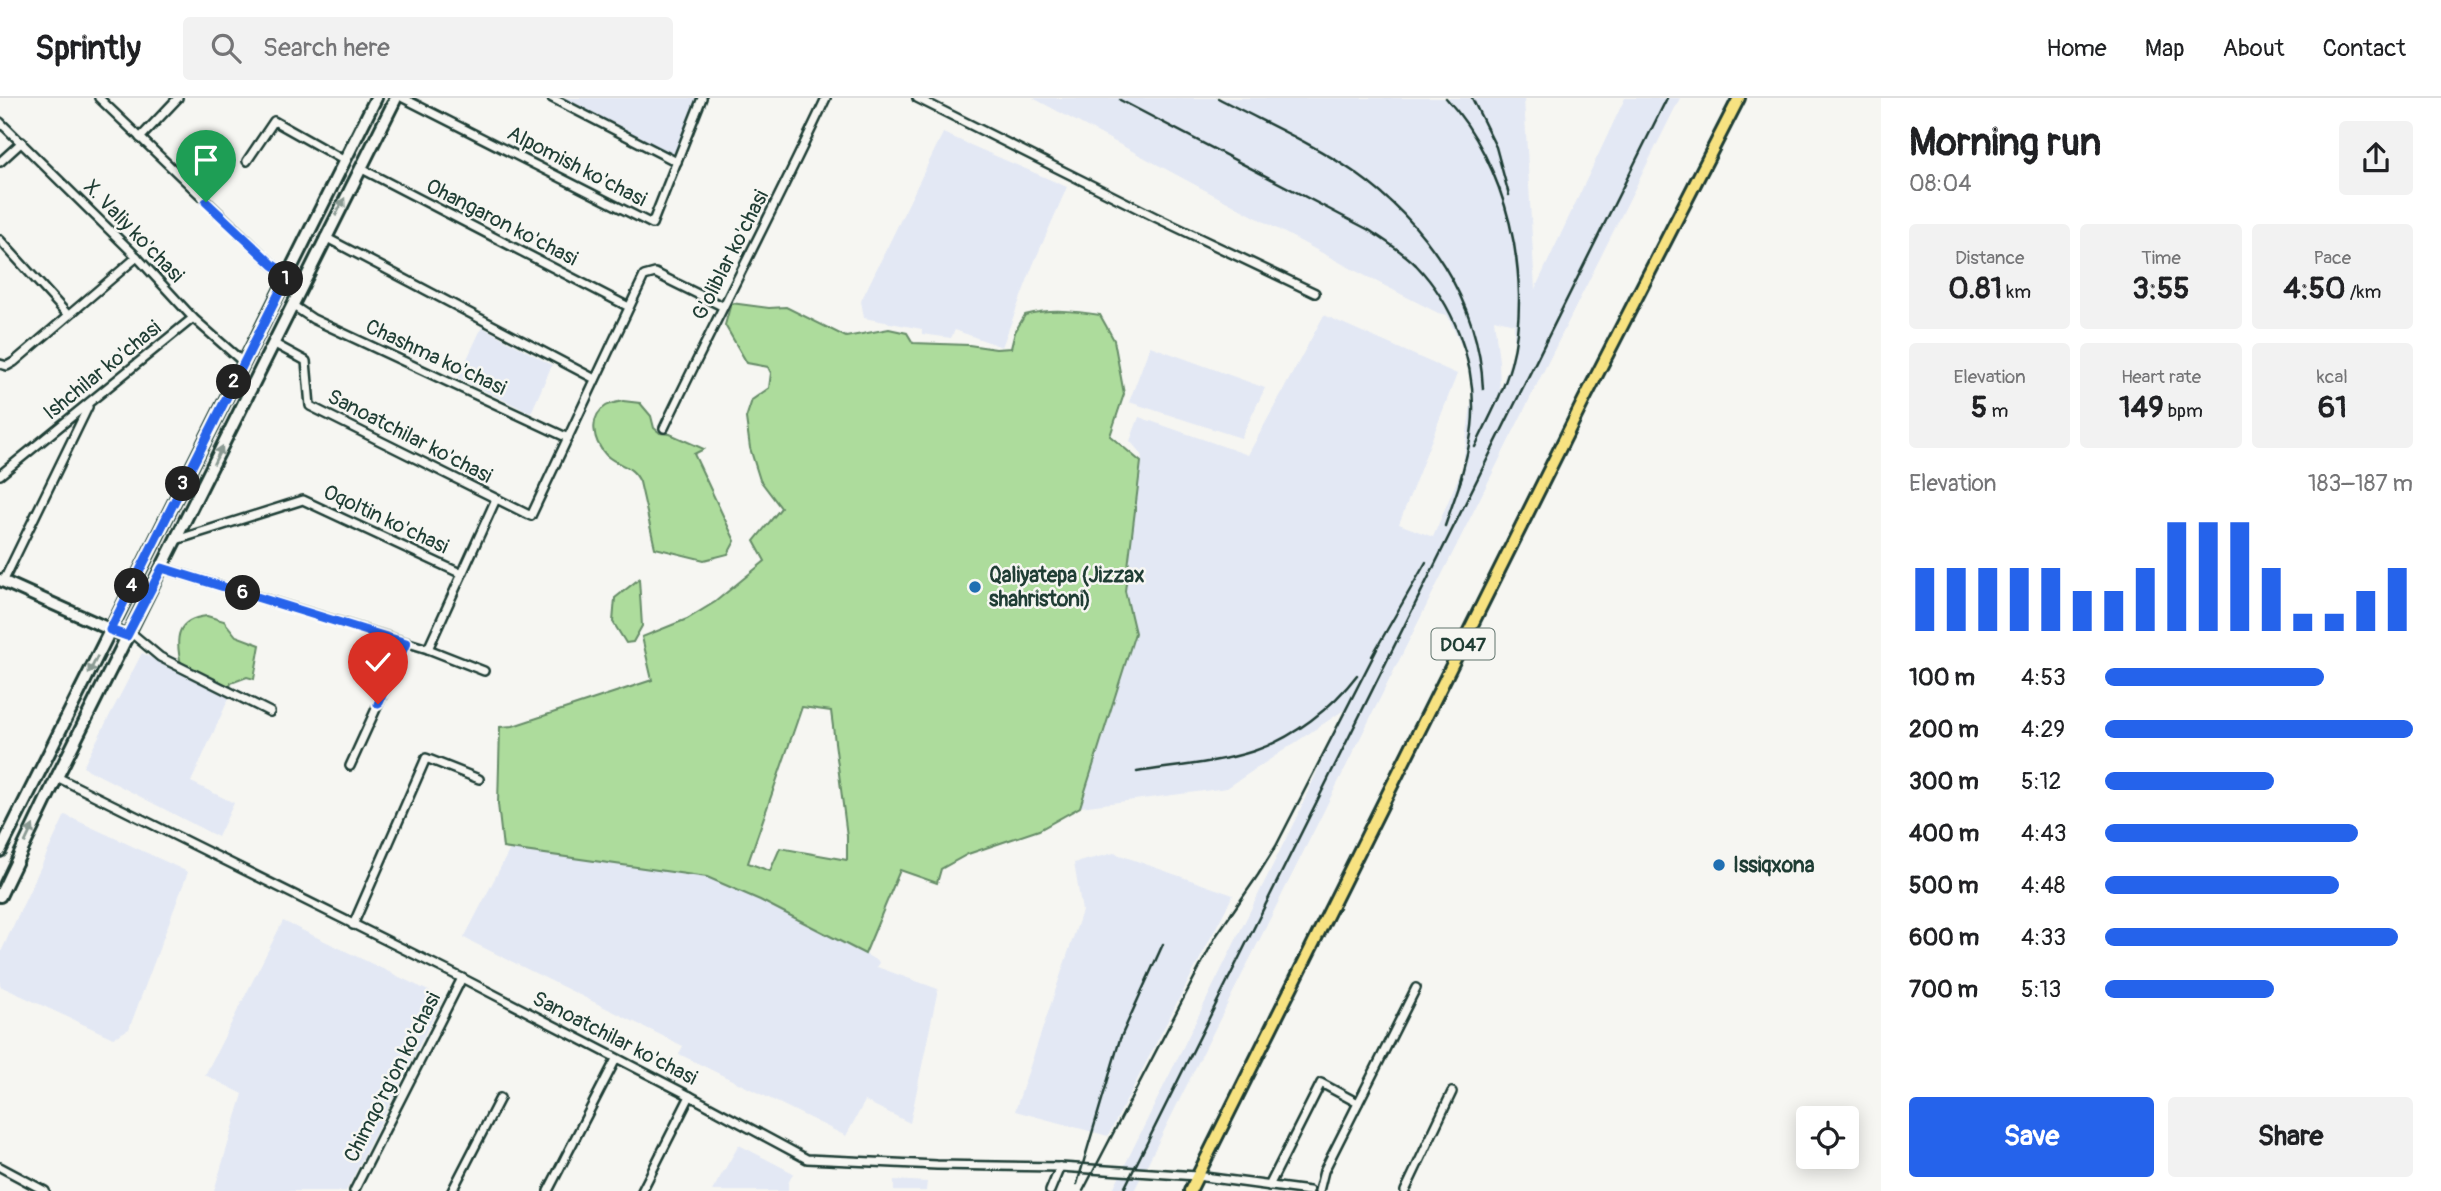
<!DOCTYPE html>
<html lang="en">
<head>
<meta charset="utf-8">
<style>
  body { margin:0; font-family:Pangolin,sans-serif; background:#f2f2f2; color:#202124; height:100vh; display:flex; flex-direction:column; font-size:26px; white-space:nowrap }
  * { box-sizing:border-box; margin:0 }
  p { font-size:23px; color:#757577 }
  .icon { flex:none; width:38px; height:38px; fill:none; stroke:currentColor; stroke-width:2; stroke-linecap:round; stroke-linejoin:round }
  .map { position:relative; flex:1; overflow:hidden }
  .sheet { display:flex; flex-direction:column; background:#fff; width:560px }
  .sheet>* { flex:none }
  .fabs { position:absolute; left:1796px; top:1008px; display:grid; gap:14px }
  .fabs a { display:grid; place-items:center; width:63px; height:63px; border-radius:7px; background:#fff; box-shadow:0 4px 18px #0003; font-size:35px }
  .pin { position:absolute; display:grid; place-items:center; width:60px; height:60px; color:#fff; margin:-72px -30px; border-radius:50% 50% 50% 0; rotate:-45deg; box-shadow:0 0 7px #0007 }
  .pin .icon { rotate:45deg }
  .km { position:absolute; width:35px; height:35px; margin:-18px; border-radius:50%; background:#222; color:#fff; font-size:19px; line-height:35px; text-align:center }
  .round { display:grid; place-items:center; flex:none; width:74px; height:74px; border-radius:7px; background:#f2f2f2 }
  .summary { display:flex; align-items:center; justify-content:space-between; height:119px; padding:0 28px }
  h1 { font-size:38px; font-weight:800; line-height:52px }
  .metrics { display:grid; grid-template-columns:repeat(3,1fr); gap:10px; height:119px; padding:7px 28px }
  .metrics div { display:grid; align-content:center; border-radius:7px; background:#f2f2f2; text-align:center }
  .metrics b { font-size:30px; font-weight:800 }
  .metrics small { font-size:19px; font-weight:400 }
  .metrics p { font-size:19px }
  .chart { height:196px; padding:14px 28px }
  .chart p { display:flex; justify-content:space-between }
  .chart svg { width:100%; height:126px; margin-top:7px; stroke:#2563eb; stroke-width:6 }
  .button { display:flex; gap:14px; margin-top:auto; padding:14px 28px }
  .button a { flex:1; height:80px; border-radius:7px; background:#2563eb; color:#fff; font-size:28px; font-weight:800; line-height:80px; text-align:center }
  .button a+a { background:#f2f2f2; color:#202124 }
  ul { padding:0 28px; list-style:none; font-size:23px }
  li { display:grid; grid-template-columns:112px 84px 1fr; align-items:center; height:52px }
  li i { height:18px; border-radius:9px; background:#2563eb }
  header { display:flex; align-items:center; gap:42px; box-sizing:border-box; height:98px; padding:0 35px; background:#fff; border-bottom:2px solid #e0e0e0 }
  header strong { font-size:33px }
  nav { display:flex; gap:38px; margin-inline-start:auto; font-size:24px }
  .search { width:490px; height:63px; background:#f2f2f2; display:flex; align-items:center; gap:18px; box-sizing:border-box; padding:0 24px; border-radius:7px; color:#757577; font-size:26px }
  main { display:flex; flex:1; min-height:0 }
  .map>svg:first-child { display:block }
</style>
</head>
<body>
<header>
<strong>Sprintly</strong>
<div class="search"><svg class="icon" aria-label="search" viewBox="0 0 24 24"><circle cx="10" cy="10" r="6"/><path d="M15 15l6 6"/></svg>Search here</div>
<nav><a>Home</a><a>Map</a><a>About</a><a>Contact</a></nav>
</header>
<main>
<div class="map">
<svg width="1881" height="1093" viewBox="0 0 1881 1093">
  <rect width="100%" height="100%" fill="#f6f6f2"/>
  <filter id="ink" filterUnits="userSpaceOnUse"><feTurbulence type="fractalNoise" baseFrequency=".0143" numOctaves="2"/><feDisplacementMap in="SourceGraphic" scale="14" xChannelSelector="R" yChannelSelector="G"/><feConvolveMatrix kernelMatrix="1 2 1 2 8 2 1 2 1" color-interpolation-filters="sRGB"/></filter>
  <g filter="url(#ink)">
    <!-- built -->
    <g fill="#e3e8f4" fill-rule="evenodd">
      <polygon points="559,0 696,0 674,59"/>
      <path d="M1033 0H1524L1535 191 1625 0H1680L1134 1093H1112L1300 712 1344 612 1227 690 1080 709 1135 535 1125 493 1142 357 1130 343 1139 319 1248 357 1324 217 1457 276 1399 426 1433 439 1462 371 1473 293 1463 251 1447 217 1438 215 1354 172ZM1494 221 1514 226V252L1500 292 1499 263Z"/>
      <polygon points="943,35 1067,89 1033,167 1002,249 955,232 951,240 922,236 922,231 864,220 861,203"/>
      <polygon points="482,229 552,267 531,315 458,280"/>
      <polygon points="1150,248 1265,290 1241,340 1129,304"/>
      <polygon points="142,555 229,600 191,684 234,705 218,739 83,669"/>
      <polygon points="65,717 188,774 129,931 113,940 0,888 0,856"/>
      <polygon points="510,751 707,779 760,802 865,856 879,864 877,869 938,891 910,1025 865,1003 846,1038 679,956 683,948 464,840"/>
      <polygon points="1114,755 1233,797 1108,1038 1015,1013 1082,813 1074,765"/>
      <polygon points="283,823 443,900 346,1093 214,1093 243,996 205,977"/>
      <polygon points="739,1047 793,1075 788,1086 788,1093 712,1093"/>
      <polygon points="894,1082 927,1084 926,1093 894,1093"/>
    </g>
    <!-- green -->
    <g fill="#addc9c" stroke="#668c68" stroke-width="2" fill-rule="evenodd">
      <path d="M731 205 769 210 786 209 846 239 889 231 907 235 913 245 969 247 996 251 1011 250 1015 234 1025 217C1050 210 1075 213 1100 217L1114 242 1124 296 1110 338 1141 364 1125 493 1135 535 1080 709 1039 732 968 756 941 771 937 785 900 772 865 856 760 802 707 779 503 750 498 706 500 629 513 628 652 582 642 539 687 521 715 504 765 463 754 443 781 410 760 382 750 350 746 320 752 302 769 290 771 275 768 269 747 265 725 227ZM802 609 831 613 847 738V762L780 750 770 773 748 765Z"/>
      <path d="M623 303 640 305 651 318 654 330 660 335 670 336 704 351 694 356 735 443 728 456 704 462 655 450 640 384C632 366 619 369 606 357 593 343 588 319 606 308 611 305 618 304 623 303Z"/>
      <polygon points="639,481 642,528 633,544 626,545 613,524 615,500"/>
      <path d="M207 518 224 523 236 538 260 547 254 581 247 579 231 585 230 589 181 566C175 540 176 521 207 518Z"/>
    </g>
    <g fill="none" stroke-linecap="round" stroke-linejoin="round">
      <defs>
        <g id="minor">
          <polyline points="99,0 273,167 288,178"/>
          <polyline points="403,0 652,126 702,0"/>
          <polyline points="552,0 677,64"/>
          <polyline points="917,0 1155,119 1315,195"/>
          <polyline points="0,24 137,159 193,220 244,265"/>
          <polyline points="140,40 178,0"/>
          <polyline points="247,63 274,23 345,63"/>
          <polyline points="0,64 22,44"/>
          <polyline points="360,70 629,209"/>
          <polyline points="325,139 595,281"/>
          <polyline points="0,142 68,217"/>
          <polyline points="292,207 313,221 568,340"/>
          <polyline points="273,245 306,263 310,308 531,418 644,178 655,175 722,208"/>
          <polyline points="0,266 7,268 14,264 137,159"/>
          <path d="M664 330C717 219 774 111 826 0"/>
          <polyline points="0,377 193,220"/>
          <polyline points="176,442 303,402 462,476 428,551"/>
          <polyline points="162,470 428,551 484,573"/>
          <polyline points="462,476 496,401"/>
          <polyline points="3,484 88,309"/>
          <polyline points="129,533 160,559 270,614"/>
          <polyline points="350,668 406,545"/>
          <polyline points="57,679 462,880 690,998 807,1061 937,1067 1060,1069 1197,1078 1309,1093"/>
          <polyline points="353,827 426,660 479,681"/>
          <polyline points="0,1069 45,1093"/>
          <polyline points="1269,1088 1321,985 1358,1005"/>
          <polyline points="354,1093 462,880"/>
          <polyline points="452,1093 500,1000"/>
          <polyline points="548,1093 616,961"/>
          <polyline points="642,1093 690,998"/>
          <polyline points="1050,1093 1060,1069"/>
          <polyline points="1319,1093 1324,1073 1416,890"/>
          <polyline points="1405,1093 1452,994"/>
        </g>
        <g id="secondary">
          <polyline points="0,482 127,539"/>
          <polyline points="0,753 376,0"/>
          <polyline points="0,798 57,679 396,0"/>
        </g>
        <polyline id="primary" points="1190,1093 1584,302 1739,0"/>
      </defs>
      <!-- minor casing -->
      <use href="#minor" stroke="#1f3d34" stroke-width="12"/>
      <!-- secondary casing -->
      <use href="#secondary" stroke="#1f3d34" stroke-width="16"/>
      <!-- primary casing -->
      <use href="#primary" stroke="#1f3d34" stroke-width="16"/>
      <!-- minor -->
      <use href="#minor" stroke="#f6f6f2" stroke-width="7"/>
      <!-- secondary -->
      <use href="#secondary" stroke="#f6f6f2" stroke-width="10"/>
      <!-- primary -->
      <use href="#primary" stroke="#f7e281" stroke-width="10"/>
      <!-- rail -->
      <g stroke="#1f3d34" stroke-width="2.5">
        <path d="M1218 0C1263 24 1312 45 1354 74 1426 125 1479 201 1483 291"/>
        <path d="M1446 0C1506 65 1534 180 1511 266 1503 295 1488 322 1475 349"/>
        <polyline points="1472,0 1496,49 1509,97"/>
        <path d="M1120 2 1369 132C1385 143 1402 153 1416 167 1453 206 1474 260 1473 313 1473 338 1465 363 1459 387"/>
        <polyline points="1445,428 1462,379"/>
        <polyline points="1372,558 1426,464"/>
        <path d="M1137 674C1176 668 1217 665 1254 653 1293 640 1332 610 1357 577"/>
        <polyline points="1077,1086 1120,941 1163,846"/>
        <polyline points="1083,1093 1216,838 1258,777 1276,748 1377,551"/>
        <polyline points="1123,1093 1667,0"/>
      </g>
    </g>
    <!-- one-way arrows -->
    <defs><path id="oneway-solid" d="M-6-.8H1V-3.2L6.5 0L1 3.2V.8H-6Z" transform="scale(1.75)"/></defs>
    <g fill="#8a9a93">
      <use href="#oneway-solid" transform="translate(340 109) rotate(-63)"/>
      <use href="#oneway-solid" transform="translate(218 357) rotate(-64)"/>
      <use href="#oneway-solid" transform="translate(93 567) rotate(117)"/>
      <use href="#oneway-solid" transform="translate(29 736) rotate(-65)"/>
    </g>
  </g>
  <g fill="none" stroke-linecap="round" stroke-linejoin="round" filter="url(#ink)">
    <defs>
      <polyline id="route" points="206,104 273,167 288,177 110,532 127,538 162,470 406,545 378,606"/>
    </defs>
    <!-- route casing -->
    <use href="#route" stroke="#fff" stroke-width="14"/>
    <!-- route -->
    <use href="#route" stroke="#2563eb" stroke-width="9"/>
  </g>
  <!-- markers -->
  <g fill="#1f6fb2" stroke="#f6f6f2" stroke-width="2.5">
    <circle cx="975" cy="489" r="7"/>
    <circle cx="1719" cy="767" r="7"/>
  </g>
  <g text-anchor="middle" stroke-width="5" stroke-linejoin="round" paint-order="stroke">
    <!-- shield labels -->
    <rect fill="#f6f6f2" stroke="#60746d" stroke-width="2" x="1431.5" y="530.5" width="63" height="31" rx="5"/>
    <g font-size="19" font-weight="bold" fill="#1f3d34">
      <text x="1463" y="553">D047</text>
    </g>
    <!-- street labels -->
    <g font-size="21" fill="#1f3d34" stroke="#f6f6f2">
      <text transform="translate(577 68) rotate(27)" y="7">Alpomish ko'chasi</text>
      <text transform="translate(502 124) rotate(27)" y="7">Ohangaron ko'chasi</text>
      <text transform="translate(134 133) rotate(46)" y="7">X. Valiy ko'chasi</text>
      <text transform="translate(730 157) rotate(-63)" y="7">G'oliblar ko'chasi</text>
      <text transform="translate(436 259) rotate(25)" y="7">Chashma ko'chasi</text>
      <text transform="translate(102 272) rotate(-39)" y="7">Ishchilar ko'chasi</text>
      <text transform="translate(410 338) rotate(27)" y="7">Sanoatchilar ko'chasi</text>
      <text transform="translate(386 421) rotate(25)" y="7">Oqoltin ko'chasi</text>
      <text transform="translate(615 940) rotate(27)" y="7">Sanoatchilar ko'chasi</text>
      <text transform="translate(392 979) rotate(-63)" y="7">Chimqo'rg'on ko'chasi</text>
    </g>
    <!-- poi labels -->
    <g font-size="21" font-weight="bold" fill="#1f3d34" stroke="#f6f6f2" text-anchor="start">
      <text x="989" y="484">Qaliyatepa (Jizzax<tspan x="989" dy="24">shahristoni)</tspan></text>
      <text x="1733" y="774">Issiqxona</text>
    </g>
  </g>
</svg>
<div class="fabs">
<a><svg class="icon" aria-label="locate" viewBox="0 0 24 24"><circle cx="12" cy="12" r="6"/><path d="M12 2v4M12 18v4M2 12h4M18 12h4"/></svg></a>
</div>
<div class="pin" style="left:206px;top:104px;background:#1e9e55"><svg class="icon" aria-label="arrive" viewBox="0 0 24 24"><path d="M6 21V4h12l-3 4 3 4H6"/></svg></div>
<div class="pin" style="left:378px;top:606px;background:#d93025"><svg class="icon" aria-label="check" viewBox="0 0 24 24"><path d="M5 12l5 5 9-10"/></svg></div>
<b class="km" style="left:286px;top:181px">1</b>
<b class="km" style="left:234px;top:284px">2</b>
<b class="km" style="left:183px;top:386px">3</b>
<b class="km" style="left:132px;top:488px">4</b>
<b class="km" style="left:243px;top:495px">6</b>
</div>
<section class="sheet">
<div class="summary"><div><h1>Morning run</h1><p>08:04</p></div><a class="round"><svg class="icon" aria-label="share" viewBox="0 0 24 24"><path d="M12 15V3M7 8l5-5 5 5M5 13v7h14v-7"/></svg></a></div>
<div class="metrics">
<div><p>Distance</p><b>0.81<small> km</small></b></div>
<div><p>Time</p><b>3:55</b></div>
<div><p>Pace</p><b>4:50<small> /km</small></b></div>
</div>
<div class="metrics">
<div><p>Elevation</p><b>5<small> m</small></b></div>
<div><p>Heart rate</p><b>149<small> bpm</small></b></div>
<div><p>kcal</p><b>61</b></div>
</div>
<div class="chart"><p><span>Elevation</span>183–187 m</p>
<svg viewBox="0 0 160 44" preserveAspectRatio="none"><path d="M5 44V22M15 44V22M25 44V22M35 44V22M45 44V22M55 44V30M65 44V30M75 44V22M85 44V6M95 44V6M105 44V6M115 44V22M125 44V38M135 44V38M145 44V30M155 44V22"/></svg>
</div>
<ul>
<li><b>100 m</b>4:53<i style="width:71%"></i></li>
<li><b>200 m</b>4:29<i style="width:100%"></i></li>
<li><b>300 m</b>5:12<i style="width:55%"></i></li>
<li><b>400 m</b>4:43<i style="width:82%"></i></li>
<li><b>500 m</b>4:48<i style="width:76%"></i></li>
<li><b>600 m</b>4:33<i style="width:95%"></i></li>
<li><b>700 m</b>5:13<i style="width:55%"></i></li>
</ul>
<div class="button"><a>Save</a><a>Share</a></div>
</section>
</main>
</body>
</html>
